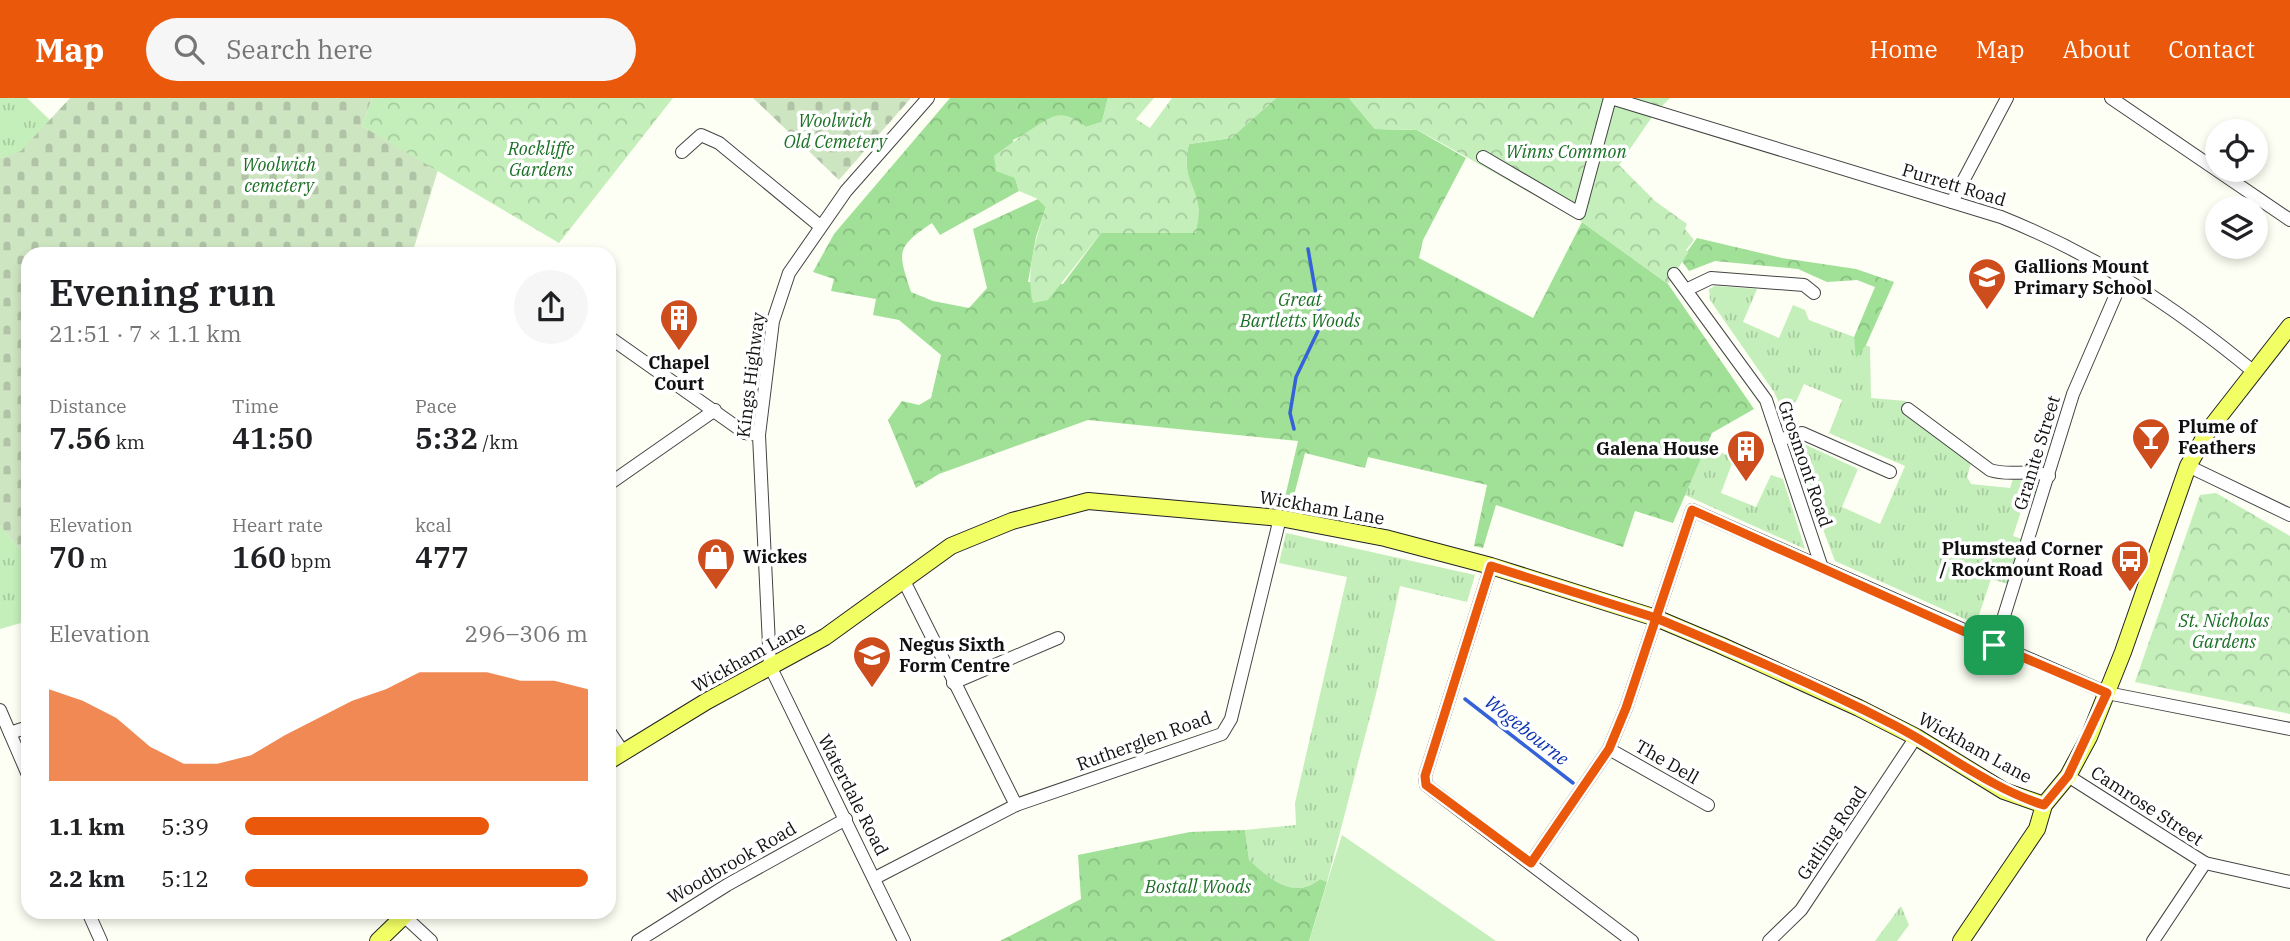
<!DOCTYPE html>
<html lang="en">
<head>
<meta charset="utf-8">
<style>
  body { margin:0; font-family:"IBM Plex Serif",serif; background:#f6f6f6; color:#202124; height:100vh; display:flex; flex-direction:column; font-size:26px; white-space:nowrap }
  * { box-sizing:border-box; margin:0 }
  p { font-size:23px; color:#757577 }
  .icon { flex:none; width:38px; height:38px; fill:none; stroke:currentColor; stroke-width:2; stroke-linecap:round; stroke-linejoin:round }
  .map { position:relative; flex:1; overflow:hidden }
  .panel { position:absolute; left:21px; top:149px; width:595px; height:672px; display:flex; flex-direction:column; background:#fff; border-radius:21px; box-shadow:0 4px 10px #0003 }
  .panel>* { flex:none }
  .buttons { position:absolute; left:2205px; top:21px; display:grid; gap:14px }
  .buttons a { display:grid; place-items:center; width:63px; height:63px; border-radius:50%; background:#fff; box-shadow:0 4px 10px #0003; font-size:35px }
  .pin { position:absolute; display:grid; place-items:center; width:60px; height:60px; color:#fff; margin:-30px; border-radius:14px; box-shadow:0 4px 10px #0006 }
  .round { display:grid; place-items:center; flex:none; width:74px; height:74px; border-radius:37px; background:#f6f6f6 }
  .headline { display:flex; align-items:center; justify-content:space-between; height:119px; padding:0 28px }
  h1 { font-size:38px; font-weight:600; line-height:52px }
  .stats { display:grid; grid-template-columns:repeat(3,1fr); gap:10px; height:119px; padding:7px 28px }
  .stats div { display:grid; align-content:center }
  .stats b { font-size:30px; font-weight:600 }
  .stats small { font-size:19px; font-weight:400 }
  .stats p { font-size:19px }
  .chart { height:196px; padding:14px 28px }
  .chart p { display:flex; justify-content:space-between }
  .chart svg { width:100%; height:126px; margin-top:7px; fill:#ea580c; opacity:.7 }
  ul { padding:0 28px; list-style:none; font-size:23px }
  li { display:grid; grid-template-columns:112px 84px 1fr; align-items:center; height:52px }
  li i { height:18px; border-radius:9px; background:#ea580c }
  header { display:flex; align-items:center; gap:42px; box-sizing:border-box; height:98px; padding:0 35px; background:#ea580c; color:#fff }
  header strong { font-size:33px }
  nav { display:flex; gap:38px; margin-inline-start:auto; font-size:24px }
  .search { width:490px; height:63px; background:#f6f6f6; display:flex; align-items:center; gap:18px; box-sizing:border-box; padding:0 24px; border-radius:38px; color:#757577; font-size:26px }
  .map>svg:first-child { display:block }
</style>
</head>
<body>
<header>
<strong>Map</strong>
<div class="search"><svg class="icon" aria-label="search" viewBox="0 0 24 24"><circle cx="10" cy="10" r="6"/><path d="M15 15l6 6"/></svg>Search here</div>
<nav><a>Home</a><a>Map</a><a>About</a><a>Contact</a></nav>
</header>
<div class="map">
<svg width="2290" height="843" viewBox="0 0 2290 843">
  <defs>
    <pattern id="grass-tufts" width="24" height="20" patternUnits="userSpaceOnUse" patternTransform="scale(1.75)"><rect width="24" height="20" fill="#c4eeba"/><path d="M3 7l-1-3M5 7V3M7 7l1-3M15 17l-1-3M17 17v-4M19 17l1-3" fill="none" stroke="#a7cb9f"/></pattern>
    <pattern id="forest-crowns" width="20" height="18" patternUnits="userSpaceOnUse" patternTransform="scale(1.75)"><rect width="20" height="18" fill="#a0e097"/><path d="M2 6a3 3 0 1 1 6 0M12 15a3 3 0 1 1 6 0" fill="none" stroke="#89bf81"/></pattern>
    <pattern id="cemetery-stones" width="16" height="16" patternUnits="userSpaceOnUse" patternTransform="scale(1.75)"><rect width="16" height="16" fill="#cee5c2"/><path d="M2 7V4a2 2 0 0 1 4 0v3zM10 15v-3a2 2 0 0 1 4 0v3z" fill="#b0c3a6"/></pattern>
    <pattern id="park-crowns" width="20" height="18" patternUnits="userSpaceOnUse" patternTransform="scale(1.75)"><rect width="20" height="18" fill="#c4eeba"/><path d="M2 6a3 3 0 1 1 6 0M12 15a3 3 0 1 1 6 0" fill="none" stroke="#a7cb9f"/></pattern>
  </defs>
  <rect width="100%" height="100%" fill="#fefff4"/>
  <!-- grass -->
  <g fill="url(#grass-tufts)">
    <polygon points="0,0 27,0 50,22 21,54 0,60"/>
    <polygon points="1715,188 1757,191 1743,224 1779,240 1793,207 1805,212 1809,222 1854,239 1857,259 1863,246 1870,249 1871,300 1906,303 1903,315 1971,365 1967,379 1971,386 2010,390 2013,381 2038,380 2039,385 2032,412 2022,410 2013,438 2022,441 2008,486 1991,481 1976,526 1835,463 1794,355 1795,348 1802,345 1858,371 1842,409 1880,426 1905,368 1829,335 1842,302 1804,286 1796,304 1781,309 1774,294 1710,202 1709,191"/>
    <polygon points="1706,348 1734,360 1721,395 1756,409 1771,377 1783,381 1805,451 1685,397"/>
    <polygon points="0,428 28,461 28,523 0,531"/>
    <path d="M1286 435 1475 477 1467 504 1400 488 1376 596 1327 784 1320 781C1294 803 1269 780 1249 762L1245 732 1296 727 1295 705 1347 479 1279 465Z"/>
    <polygon points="1901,808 1909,827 1897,843 1875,843"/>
  </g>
  <!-- forest -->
  <g fill="url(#forest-crowns)">
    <path d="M950 0H1108L1102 24 1086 29C1053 6 1044 28 1013 42L1015 80 1019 93 940 137 932 125C895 150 898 154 911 194L933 203 969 210 987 190 973 131 1038 101 1046 109 1036 139 1028 184 1063 186 1101 135 1152 133 1199 112C1191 91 1182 68 1189 46L1231 40 1276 0H1349L1375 31 1417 32 1466 60 1423 142 1419 160 1533 220 1582 124 1668 186 1754 311 1712 335 1673 425 1635 413 1623 449 1496 407 1483 450 1474 448 1487 387 1368 359 1365 370 1305 355 1291 409 1283 408 1298 343 1088 322 939 376 916 390 888 322 902 303 919 307 931 300 941 257 899 222 873 217 876 201 831 193 834 181 813 174 834 136Z"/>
    <polygon points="1697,140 1782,160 1856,171 1894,184 1866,247 1856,260 1854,239 1875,189 1857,182 1827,184 1798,171 1715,163 1689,173 1681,162"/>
    <path d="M1245 732 1249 762C1269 780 1294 803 1320 781L1327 784 1309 843H1000L1081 801 1078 757 1190 734Z"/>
  </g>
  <!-- cemetery -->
  <g fill="url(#cemetery-stones)">
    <polygon points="70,0 372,0 362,28 438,72 412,156 28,156 28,461 0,428 0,60 21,53"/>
    <polygon points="753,0 911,0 839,82"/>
  </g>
  <!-- park -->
  <g fill="url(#park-crowns)">
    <polygon points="372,0 673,0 559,145 362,28"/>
    <path d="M1108 0H1154L1136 21 1150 30 1172 0H1276L1231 40 1189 46C1180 76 1197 88 1199 112 1199 119 1197 128 1196 135H1101L1048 202 1033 205C1025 172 1036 141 1046 109L1038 101 1019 93 1015 80 996 73 994 58C1003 51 1047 19 1055 18 1068 15 1077 23 1086 29L1102 24Z"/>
    <polygon points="1349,0 1670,0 1654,16 1619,67 1655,103 1687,126 1685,131 1694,142 1686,152 1688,155 1668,186 1582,124 1436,42 1417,32 1375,31"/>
    <polygon points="2216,395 2290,438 2290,616 2135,584 2200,397"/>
  </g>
  <!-- garden -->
  <polygon fill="#c4eeba" points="1342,737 1496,843 1309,843"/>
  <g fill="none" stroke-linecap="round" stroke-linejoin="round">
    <!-- stream -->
    <g stroke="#3562d8" stroke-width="3.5">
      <polyline points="1294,331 1290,315 1296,279 1318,233 1320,219 1308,151"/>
      <polyline points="1465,601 1573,685"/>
    </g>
    <defs>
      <g id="minor">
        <path d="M1611 0 2001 119C2098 158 2174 208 2254 274"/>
        <polyline points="2111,0 2290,122"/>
        <polyline points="682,54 701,37 719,45 820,128"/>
        <polyline points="1483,59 1579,115 1610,0"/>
        <polyline points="1952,104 2007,0"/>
        <polyline points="1674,176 1766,302 1822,470"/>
        <polyline points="1688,191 1711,180 1804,187 1814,195"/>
        <polyline points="609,239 745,335 759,337"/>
        <path d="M1908 311 1990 372C2010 379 2029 370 2049 378"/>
        <polyline points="1779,342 1802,335 1890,374"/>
        <polyline points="2188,368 2290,417"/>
        <polyline points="609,386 715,312"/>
        <polyline points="1491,468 1425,678 1426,687 1632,843"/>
        <polyline points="903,481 1016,707"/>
        <polyline points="1995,547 2073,296 2124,178"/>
        <polyline points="953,585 1058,540"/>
        <polyline points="0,612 28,677"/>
        <polyline points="609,633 623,654"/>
        <polyline points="10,635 28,629"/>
        <polyline points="1609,651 1708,707"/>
        <polyline points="2068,678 2205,765 2290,784"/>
        <polyline points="1531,765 1609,651 1626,610 1692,412 2107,595 2290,631"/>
        <polyline points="875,780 1016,707 1222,636 1231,621 1280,420"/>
        <polyline points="88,814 101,843"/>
        <polyline points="404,818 431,843"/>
        <polyline points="638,843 727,787 846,721"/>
        <polyline points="904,843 770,568 759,337 773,223 789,175 846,93 928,0"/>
        <polyline points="1769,843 1801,812 1916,639"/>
        <polyline points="2153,843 2205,765"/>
      </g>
      <g id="major">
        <polyline points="609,663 707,603 825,539 951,448 1012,423 1088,403 1280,420 1385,440 1491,468 1656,520 1720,547 1859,610 1916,639 2004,693 2044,707"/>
        <polyline points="378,843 408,814"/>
        <polyline points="1961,843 2037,731 2044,707 2068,678 2089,639 2123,554 2188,368 2208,333 2290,228"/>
      </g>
    </defs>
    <!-- minor casing -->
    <use href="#minor" stroke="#444" stroke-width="14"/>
    <!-- major casing -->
    <use href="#major" stroke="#222" stroke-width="18"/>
    <!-- minor -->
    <use href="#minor" stroke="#fff" stroke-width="12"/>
    <!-- major -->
    <use href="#major" stroke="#f2ff64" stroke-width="16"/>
  </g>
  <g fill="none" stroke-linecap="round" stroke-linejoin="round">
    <defs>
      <path id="route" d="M1994 547 1692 412 1656 520 1491 468 1425 678 1426 687 1531 765 1609 651 1626 610 1656 520C1735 553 1814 586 1890 625 1942 651 1989 690 2044 707L2068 678 2107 595 1994 547"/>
    </defs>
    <!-- route casing -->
    <use href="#route" stroke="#fff" stroke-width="14"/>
    <!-- route -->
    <use href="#route" stroke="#ea580c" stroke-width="9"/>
  </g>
  <!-- icons -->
  <defs>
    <symbol id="school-pin" viewBox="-11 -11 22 30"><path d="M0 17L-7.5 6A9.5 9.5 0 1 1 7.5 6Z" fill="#ce4d1c" stroke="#fff"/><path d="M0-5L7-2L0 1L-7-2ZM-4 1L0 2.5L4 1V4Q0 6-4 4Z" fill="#fff"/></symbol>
    <symbol id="building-pin" viewBox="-11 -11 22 30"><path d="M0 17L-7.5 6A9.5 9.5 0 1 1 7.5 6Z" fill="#ce4d1c" stroke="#fff"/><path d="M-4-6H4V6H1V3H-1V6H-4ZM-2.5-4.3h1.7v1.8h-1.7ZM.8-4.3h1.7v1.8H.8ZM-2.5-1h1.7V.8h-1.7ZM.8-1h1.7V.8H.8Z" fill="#fff"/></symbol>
    <symbol id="bar-pin" viewBox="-11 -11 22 30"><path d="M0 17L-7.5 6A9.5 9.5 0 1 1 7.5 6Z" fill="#ce4d1c" stroke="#fff"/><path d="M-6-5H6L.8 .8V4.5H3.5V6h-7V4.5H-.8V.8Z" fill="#fff"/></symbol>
    <symbol id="shop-pin" viewBox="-11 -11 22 30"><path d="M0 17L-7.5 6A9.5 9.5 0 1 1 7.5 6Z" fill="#ce4d1c" stroke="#fff"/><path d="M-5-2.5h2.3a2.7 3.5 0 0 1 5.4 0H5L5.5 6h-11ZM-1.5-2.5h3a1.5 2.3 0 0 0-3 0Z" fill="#fff"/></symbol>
    <symbol id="bus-pin" viewBox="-11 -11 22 30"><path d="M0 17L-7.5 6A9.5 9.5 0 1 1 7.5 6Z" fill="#ce4d1c" stroke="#fff"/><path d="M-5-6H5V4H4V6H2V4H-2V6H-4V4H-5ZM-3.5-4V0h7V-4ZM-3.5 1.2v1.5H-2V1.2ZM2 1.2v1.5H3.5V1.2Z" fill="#fff"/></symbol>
  </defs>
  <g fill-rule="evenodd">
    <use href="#school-pin" x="1965" y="157" width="44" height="60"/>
    <use href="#building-pin" x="657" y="198" width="44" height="60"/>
    <use href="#bar-pin" x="2129" y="317" width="44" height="60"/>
    <use href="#building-pin" x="1724" y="329" width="44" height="60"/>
    <use href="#shop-pin" x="694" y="437" width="44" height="60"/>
    <use href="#bus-pin" x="2108" y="439" width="44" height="60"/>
    <use href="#school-pin" x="850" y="535" width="44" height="60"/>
  </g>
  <g text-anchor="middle" stroke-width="7" stroke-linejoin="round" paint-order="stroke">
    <!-- park labels -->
    <g font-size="18" font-style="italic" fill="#1a7024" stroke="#fff">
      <text x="835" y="29">Woolwich<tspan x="835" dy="21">Old Cemetery</tspan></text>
      <text x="541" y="57">Rockliffe<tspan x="541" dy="21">Gardens</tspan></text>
      <text x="1566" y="60">Winns Common</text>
      <text x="279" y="73">Woolwich<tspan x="279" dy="21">cemetery</tspan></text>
      <text x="1300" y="208">Great<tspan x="1300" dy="21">Bartletts Woods</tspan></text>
      <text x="2224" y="529">St. Nicholas<tspan x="2224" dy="21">Gardens</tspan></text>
      <text x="1198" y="795">Bostall Woods</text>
    </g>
    <!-- street labels -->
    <g font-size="18" fill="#111" stroke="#fff">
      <text transform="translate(1954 87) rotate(17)" y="6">Purrett Road</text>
      <text transform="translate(751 277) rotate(-83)" y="6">Kings Highway</text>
      <text transform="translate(2037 355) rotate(-73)" y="6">Granite Street</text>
      <text transform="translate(1805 366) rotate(71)" y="6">Grosmont Road</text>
      <text transform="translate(1322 410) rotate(10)" y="6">Wickham Lane</text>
      <text transform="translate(749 559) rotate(-29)" y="6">Wickham Lane</text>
      <text transform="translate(1144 643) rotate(-20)" y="6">Rutherglen Road</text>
      <text transform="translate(1975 650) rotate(29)" y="6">Wickham Lane</text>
      <text transform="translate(1667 664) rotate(30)" y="6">The Dell</text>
      <text transform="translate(853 697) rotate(63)" y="6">Waterdale Road</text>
      <text transform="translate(2147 708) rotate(33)" y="6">Camrose Street</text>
      <text transform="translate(1832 735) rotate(-56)" y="6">Gatling Road</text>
      <text transform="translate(732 765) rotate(-30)" y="6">Woodbrook Road</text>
    </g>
    <!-- poi labels -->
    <g font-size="18" font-weight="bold" fill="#111" stroke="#fff" text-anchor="start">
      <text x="2014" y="175">Gallions Mount<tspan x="2014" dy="21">Primary School</tspan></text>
      <text x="679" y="271" text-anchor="middle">Chapel<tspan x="679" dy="21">Court</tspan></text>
      <text x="2178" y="335">Plume of<tspan x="2178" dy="21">Feathers</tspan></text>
      <text x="1719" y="357" text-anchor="end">Galena House</text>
      <text x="2103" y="457" text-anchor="end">Plumstead Corner<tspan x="2103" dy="21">/ Rockmount Road</tspan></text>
      <text x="743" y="465">Wickes</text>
      <text x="899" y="553">Negus Sixth<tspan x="899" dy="21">Form Centre</tspan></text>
    </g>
    <!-- water labels -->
    <g font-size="19" font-style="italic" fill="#0e34af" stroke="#fff">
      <text transform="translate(1527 632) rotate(38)" y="7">Wogebourne</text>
    </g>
  </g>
</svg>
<div class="buttons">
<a><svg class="icon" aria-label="locate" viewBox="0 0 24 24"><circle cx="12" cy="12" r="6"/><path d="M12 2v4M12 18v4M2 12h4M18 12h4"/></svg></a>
<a><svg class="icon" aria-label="layers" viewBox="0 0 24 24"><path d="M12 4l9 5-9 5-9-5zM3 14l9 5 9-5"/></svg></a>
</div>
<div class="pin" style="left:1994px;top:547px;background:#1e9e55"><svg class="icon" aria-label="arrive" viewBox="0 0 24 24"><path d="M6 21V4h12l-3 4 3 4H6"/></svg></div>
<section class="panel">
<div class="headline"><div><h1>Evening run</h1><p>21:51 · 7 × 1.1 km</p></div><a class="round"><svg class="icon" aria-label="share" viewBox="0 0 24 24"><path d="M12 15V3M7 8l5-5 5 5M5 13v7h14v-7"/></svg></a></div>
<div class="stats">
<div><p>Distance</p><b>7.56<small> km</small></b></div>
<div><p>Time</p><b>41:50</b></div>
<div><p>Pace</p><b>5:32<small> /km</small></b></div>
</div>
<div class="stats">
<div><p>Elevation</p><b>70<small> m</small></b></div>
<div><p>Heart rate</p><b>160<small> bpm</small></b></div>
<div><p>kcal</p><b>477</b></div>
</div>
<div class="chart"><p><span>Elevation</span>296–306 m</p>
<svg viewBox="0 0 160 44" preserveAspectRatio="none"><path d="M0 44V12L10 16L20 22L30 32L40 38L50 38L60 35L70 28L80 22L90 16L100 12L110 6L120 6L130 6L140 9L150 9L160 12V44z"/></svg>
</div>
<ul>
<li><b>1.1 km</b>5:39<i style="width:71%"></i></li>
<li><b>2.2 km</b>5:12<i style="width:100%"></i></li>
</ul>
</section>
</div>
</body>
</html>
